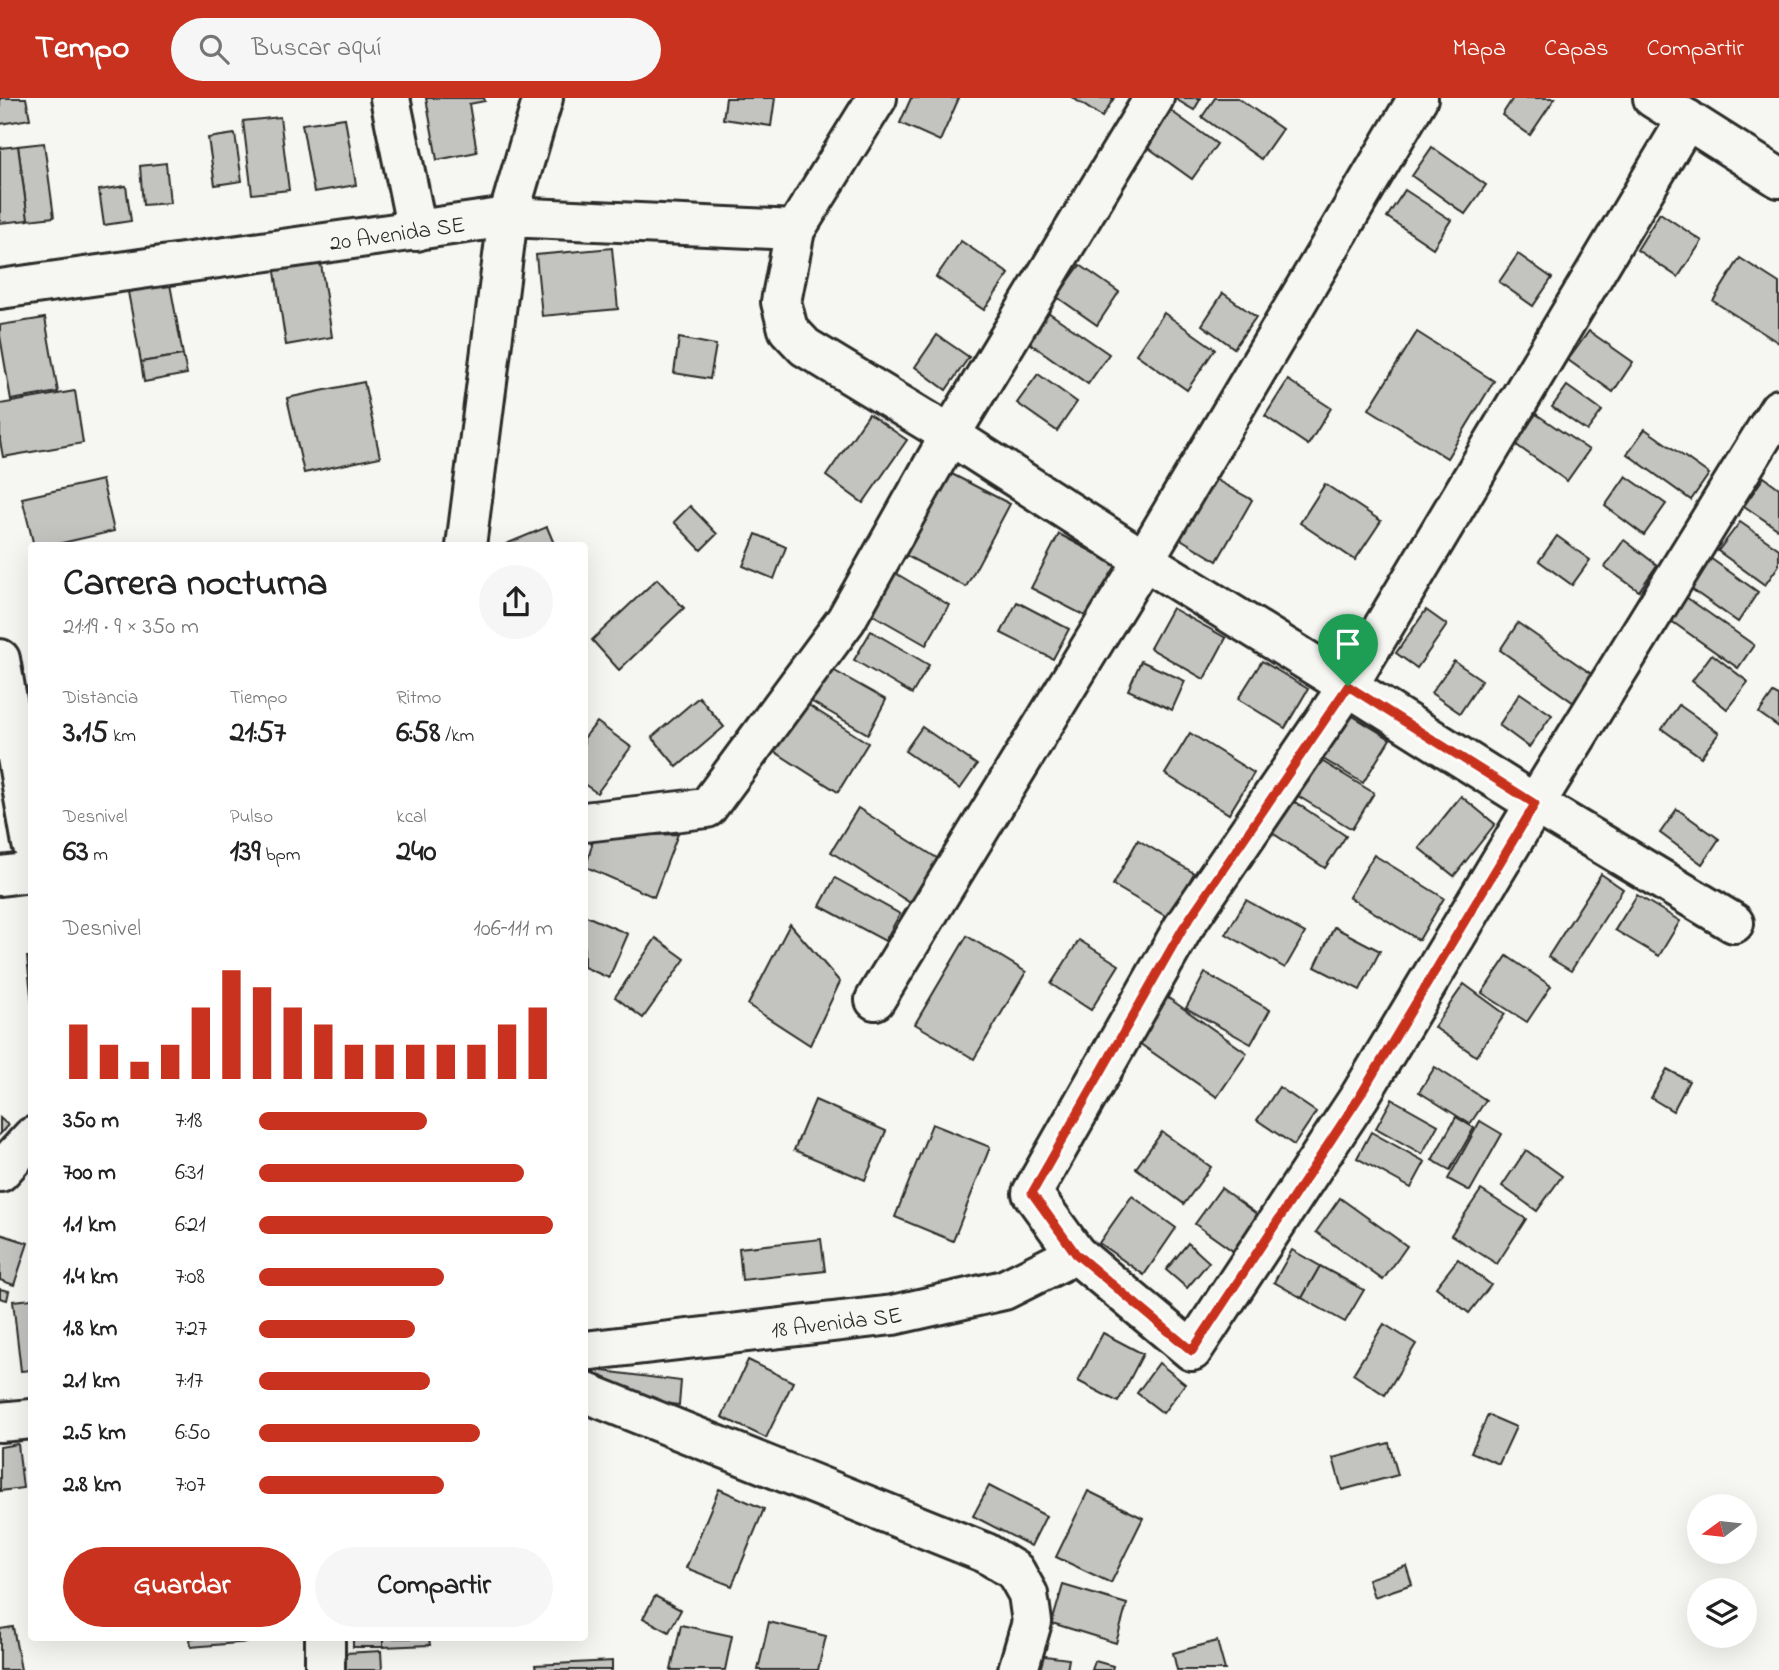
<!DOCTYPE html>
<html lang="es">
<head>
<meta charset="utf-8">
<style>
  body { margin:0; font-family:"Indie Flower",sans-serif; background:#f6f6f6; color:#222; height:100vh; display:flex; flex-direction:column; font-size:26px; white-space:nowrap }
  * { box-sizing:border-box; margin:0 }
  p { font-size:23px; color:#767676 }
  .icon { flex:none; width:38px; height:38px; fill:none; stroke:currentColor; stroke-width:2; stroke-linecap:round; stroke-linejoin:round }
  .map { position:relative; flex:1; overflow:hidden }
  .panel { position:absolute; left:28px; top:444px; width:560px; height:1099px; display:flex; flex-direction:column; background:#fff; border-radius:7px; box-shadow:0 7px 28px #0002 }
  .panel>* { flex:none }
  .needle { width:46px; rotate:255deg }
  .controls { position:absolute; left:1687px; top:1396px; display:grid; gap:14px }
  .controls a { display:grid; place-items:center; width:70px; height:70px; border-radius:50%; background:#fff; box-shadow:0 7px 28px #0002; font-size:35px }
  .pin { position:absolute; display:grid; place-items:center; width:60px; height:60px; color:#fff; margin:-72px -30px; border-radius:50% 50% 50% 0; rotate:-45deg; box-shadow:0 0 7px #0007 }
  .pin .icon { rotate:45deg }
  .round { display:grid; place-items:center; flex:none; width:74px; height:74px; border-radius:37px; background:#f6f6f6 }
  .overview { display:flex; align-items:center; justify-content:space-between; height:119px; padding:0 35px }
  h1 { font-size:38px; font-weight:700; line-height:52px }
  .stats { display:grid; grid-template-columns:repeat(3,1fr); gap:10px; height:119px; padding:7px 35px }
  .stats div { display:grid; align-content:center }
  .stats b { font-size:30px; font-weight:700 }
  .stats small { font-size:19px; font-weight:400 }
  .stats p { font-size:19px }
  .chart { height:196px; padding:14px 35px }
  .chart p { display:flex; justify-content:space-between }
  .chart svg { width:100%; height:126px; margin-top:7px; stroke:#c8321e; stroke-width:6 }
  .cta { display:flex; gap:14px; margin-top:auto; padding:14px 35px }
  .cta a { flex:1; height:80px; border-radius:42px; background:#c8321e; color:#fff; font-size:28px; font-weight:700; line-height:80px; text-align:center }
  .cta a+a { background:#f6f6f6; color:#222 }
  ul { padding:0 35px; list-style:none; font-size:23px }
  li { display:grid; grid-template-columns:112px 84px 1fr; align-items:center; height:52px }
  li i { height:18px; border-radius:9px; background:#c8321e }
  header { display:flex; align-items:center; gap:42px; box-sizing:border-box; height:98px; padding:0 35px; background:#c8321e; color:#fff }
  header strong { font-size:33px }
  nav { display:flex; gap:38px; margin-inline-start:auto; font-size:24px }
  .search { width:490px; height:63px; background:#f6f6f6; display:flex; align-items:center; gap:18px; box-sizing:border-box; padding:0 24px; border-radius:38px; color:#767676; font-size:26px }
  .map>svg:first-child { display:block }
</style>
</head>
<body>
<header>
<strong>Tempo</strong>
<div class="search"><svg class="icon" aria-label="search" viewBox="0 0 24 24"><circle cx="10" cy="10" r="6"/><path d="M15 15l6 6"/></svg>Buscar aquí</div>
<nav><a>Mapa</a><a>Capas</a><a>Compartir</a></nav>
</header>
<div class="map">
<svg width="1779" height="1572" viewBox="0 0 1779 1572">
  <rect width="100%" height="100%" fill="#f6f6f2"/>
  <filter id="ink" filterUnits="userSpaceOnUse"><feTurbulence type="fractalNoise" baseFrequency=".0143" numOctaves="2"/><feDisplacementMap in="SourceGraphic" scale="14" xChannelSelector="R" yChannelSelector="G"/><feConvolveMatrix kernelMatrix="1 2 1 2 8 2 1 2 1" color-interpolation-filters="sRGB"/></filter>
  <g filter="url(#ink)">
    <!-- building -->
    <g fill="#c3c3c0" stroke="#2b2b2b" stroke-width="2">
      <polygon points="0,0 26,0 30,21 0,26"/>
      <polygon points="426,0 484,0 485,3 469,6 477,54 437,62"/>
      <polygon points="726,0 775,0 771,28 723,21"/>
      <polygon points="911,0 959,0 940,43 900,25"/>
      <polygon points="1073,0 1114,0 1102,19"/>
      <polygon points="1174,0 1201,0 1194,12"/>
      <polygon points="1215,0 1238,0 1282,31 1261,61 1202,19"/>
      <polygon points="1513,0 1555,0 1530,37 1502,17"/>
      <polygon points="1164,8 1217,46 1192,81 1139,43"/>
      <polygon points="280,19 289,92 252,96 243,23"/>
      <polygon points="345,20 356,87 314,94 302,26"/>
      <polygon points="235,36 242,83 215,87 208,40"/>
      <polygon points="44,45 54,119 28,122 18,48"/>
      <polygon points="18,48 28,122 0,125 0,50"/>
      <polygon points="1432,49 1486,87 1465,116 1412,78"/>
      <polygon points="166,65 170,105 143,107 140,68"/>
      <polygon points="126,88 131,123 104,127 99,92"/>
      <polygon points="1405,92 1451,122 1433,150 1387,119"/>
      <polygon points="1660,115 1702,143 1678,179 1637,152"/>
      <polygon points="961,143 1009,176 984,212 936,179"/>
      <polygon points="612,150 618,211 542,218 536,157"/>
      <polygon points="1518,156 1552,180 1533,208 1499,184"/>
      <polygon points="320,159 332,239 286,247 274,167"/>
      <polygon points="1740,160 1779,185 1779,245 1713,203"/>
      <polygon points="1080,167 1119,194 1097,227 1057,199"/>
      <polygon points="170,186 183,257 141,264 128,194"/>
      <polygon points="1223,195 1256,219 1234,250 1202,227"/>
      <polygon points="1045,212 1109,256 1088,286 1024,241"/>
      <polygon points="1164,215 1215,251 1187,292 1136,256"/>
      <polygon points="45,220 58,294 11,302 0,238 0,227"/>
      <polygon points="1589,233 1633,264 1613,294 1568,262"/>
      <polygon points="1417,234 1494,283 1447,360 1369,311"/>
      <polygon points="937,237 969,259 946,292 915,269"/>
      <polygon points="679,240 716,247 710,281 674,275"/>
      <polygon points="183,257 187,276 144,284 141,264"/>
      <polygon points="1038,276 1077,304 1057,333 1017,305"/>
      <polygon points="1288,282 1331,310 1308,347 1265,318"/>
      <polygon points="364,284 380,359 304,375 287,300"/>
      <polygon points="1567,288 1602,313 1587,333 1552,309"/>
      <polygon points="75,293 83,345 3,359 0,343 0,306"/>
      <polygon points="869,316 907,342 863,405 826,378"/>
      <polygon points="1536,316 1589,352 1567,383 1515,346"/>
      <polygon points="1645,331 1709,376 1691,402 1627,356"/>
      <polygon points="946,373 1010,406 966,489 903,456"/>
      <polygon points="1626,378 1666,406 1644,437 1605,408"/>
      <polygon points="1764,379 1779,390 1779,432 1744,408"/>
      <polygon points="1213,380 1252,402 1217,463 1179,440"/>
      <polygon points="102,382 114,433 49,448 34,448 22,400"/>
      <polygon points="1325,386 1381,423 1355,462 1300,425"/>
      <polygon points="690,408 717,436 701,452 674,424"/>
      <polygon points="1740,424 1779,451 1779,467 1765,487 1718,453"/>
      <polygon points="547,429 555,448 507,448 506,446"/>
      <polygon points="756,436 786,449 774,481 743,468"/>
      <polygon points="1059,436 1117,467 1089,520 1031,490"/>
      <polygon points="1557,438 1590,462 1572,487 1539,463"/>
      <polygon points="1624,442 1657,467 1639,493 1605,469"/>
      <polygon points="1710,460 1758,494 1738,524 1690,490"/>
      <polygon points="892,473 949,507 926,547 868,514"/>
      <polygon points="657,481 684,510 619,572 592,542"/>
      <polygon points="1683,497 1754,547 1738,570 1667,520"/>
      <polygon points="1017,504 1069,531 1053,561 1001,535"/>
      <polygon points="1172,510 1226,540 1204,581 1150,550"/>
      <polygon points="1426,512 1447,527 1417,570 1396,555"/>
      <polygon points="1518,525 1593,577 1574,605 1500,552"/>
      <polygon points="871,533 929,567 912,596 854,562"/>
      <polygon points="1712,556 1748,584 1727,611 1692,583"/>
      <polygon points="1141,563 1185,583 1172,612 1128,592"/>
      <polygon points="1262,563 1308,591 1285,630 1238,601"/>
      <polygon points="1454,563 1482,582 1460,615 1431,595"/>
      <polygon points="824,567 886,602 868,636 805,600"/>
      <polygon points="1520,595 1552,617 1529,649 1499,627"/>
      <polygon points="1773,595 1779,598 1779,629 1759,615"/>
      <polygon points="699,599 724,629 677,669 652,639"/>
      <polygon points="799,601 868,645 838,694 769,650"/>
      <polygon points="1679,607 1719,635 1701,659 1662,631"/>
      <polygon points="1351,617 1390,641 1363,685 1323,661"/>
      <polygon points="597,624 631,649 597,695 584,686 584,640"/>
      <polygon points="922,629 977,667 960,691 905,653"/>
      <polygon points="1190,635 1254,675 1229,716 1165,676"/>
      <polygon points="1315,659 1374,695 1352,731 1293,695"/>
      <polygon points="1461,698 1495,726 1454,778 1419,750"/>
      <polygon points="1292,702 1346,738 1325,770 1271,734"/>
      <polygon points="858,710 940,762 912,806 831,754"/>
      <polygon points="1677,711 1719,741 1702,766 1660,735"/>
      <polygon points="678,736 654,799 586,769 594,739"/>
      <polygon points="1138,742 1194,775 1169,820 1113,787"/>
      <polygon points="1374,757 1444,800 1419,842 1349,799"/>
      <polygon points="1601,776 1623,791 1571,873 1548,859"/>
      <polygon points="835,780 900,816 885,843 820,808"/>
      <polygon points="1637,797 1680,823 1659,858 1615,832"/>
      <polygon points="1246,802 1305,835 1285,870 1226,836"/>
      <polygon points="584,817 628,836 609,880 584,869"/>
      <polygon points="790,826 840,884 810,947 748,907"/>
      <polygon points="1334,829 1380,853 1360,892 1315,869"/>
      <polygon points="967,838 1026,874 974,961 915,926"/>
      <polygon points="656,840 685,861 643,920 615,899"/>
      <polygon points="1079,842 1119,867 1091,912 1051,886"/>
      <polygon points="1507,858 1551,888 1527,924 1482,895"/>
      <polygon points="27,859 32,859 32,906"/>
      <polygon points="1205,875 1270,912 1251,946 1186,910"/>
      <polygon points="1464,886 1505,916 1476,958 1434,929"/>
      <polygon points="1167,899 1247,955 1217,999 1136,943"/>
      <polygon points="1435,969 1486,1002 1470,1026 1419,994"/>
      <polygon points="1667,971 1689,983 1673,1013 1651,1000"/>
      <polygon points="1279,989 1316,1014 1294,1047 1257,1022"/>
      <polygon points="1392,1001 1438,1027 1422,1056 1376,1030"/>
      <polygon points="815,1002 886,1033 865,1082 794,1052"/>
      <polygon points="1456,1019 1474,1030 1450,1072 1432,1062"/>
      <polygon points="0,1020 8,1027 0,1036"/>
      <polygon points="1480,1023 1502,1036 1470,1093 1448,1081"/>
      <polygon points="932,1026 990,1049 953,1143 895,1119"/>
      <polygon points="1162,1034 1211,1069 1184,1106 1136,1070"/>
      <polygon points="1371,1034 1425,1064 1411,1090 1357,1060"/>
      <polygon points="1526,1052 1562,1078 1537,1113 1502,1088"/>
      <polygon points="1221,1090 1258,1117 1233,1153 1195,1126"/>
      <polygon points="1481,1092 1526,1121 1497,1166 1451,1137"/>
      <polygon points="1132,1098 1176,1130 1144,1177 1099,1145"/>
      <polygon points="1340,1100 1407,1148 1383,1182 1316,1134"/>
      <polygon points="0,1136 28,1145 14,1187 0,1182"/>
      <polygon points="821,1141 825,1173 742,1182 739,1150"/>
      <polygon points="1188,1145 1209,1164 1187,1190 1166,1172"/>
      <polygon points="1292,1152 1320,1168 1302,1200 1274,1184"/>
      <polygon points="1458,1161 1491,1187 1469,1215 1436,1189"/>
      <polygon points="1320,1168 1364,1192 1345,1224 1302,1200"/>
      <polygon points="0,1191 9,1193 7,1202 0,1200"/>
      <polygon points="32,1201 32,1272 21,1273 13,1203"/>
      <polygon points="1384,1226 1416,1246 1385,1297 1353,1276"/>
      <polygon points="1103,1235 1143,1256 1118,1304 1078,1283"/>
      <polygon points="748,1262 793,1284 766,1340 722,1319"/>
      <polygon points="1159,1265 1185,1286 1163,1315 1137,1295"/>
      <polygon points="595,1272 681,1283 679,1307 593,1297"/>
      <polygon points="1488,1317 1516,1329 1499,1366 1471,1354"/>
      <polygon points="1389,1345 1398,1377 1342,1392 1333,1360"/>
      <polygon points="18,1346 23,1390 0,1393 0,1349"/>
      <polygon points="989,1388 1046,1418 1031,1448 973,1418"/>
      <polygon points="719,1391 764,1411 732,1488 686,1470"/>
      <polygon points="1088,1393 1143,1420 1111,1485 1056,1459"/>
      <polygon points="1406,1468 1412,1486 1374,1499 1368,1481"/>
      <polygon points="1063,1487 1127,1506 1116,1545 1052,1525"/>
      <polygon points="655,1498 681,1512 669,1534 643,1520"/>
      <polygon points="769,1524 826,1538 818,1572 758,1572"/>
      <polygon points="681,1527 732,1538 725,1572 671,1572"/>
      <polygon points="13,1529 21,1572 0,1572 0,1531"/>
      <polygon points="190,1540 249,1540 249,1544 191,1549"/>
      <rect x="353" y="1540" width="30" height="9"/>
      <polygon points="383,1540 429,1540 430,1547 383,1549"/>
      <polygon points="1217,1543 1225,1572 1177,1572 1173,1555"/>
      <polygon points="381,1553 382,1572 345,1572 345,1555"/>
      <polygon points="1037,1557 1069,1561 1067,1572 1035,1572"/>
      <polygon points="612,1563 612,1572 536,1572 535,1567"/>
      <polygon points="1095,1563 1113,1568 1112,1572 1092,1572"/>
    </g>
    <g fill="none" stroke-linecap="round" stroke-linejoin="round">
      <defs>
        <g id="minor">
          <polyline points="390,0 417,133"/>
          <polyline points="877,0 795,132 781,204 788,231 805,249 950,337 1144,462 1348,588 1535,706 1734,825"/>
          <polyline points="1653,0 1779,80"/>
          <polyline points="1687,21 1348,588 1183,830 1032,1095 1076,1156 1192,1253 1360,998 1535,706 1779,311"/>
          <path id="s1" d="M0 191 508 119 795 132"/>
          <polyline points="466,448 508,119 543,0"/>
          <polyline points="0,561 32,746"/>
          <polyline points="584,724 707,710 846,522 950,337 1154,0"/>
          <polyline points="0,778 32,774"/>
          <polyline points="875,902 1144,462 1418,0"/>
          <polyline points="0,1074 32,1039"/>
          <path id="s2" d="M584 1253 893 1217 1004 1192 1076 1156"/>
          <polyline points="584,1294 986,1455 1015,1473 1028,1496 1032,1524 1018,1572"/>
          <polyline points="0,1324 32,1321"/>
          <polyline points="325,1540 325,1572"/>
        </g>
      </defs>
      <!-- minor casing -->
      <use href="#minor" stroke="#2b2b2b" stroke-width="44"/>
      <!-- minor -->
      <use href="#minor" stroke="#f6f6f2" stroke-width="38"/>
    </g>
  </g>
  <g fill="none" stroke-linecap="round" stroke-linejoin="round" filter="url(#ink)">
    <defs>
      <polygon id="route" points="1348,588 1535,706 1360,998 1192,1253 1076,1156 1032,1095 1183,830"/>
    </defs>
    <!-- route casing -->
    <use href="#route" stroke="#fff" stroke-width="14"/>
    <!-- route -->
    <use href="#route" stroke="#c8321e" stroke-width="9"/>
  </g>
  <g text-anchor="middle" stroke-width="5" stroke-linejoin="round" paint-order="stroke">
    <!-- street labels -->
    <g font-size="23" fill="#2b2b2b" stroke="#f6f6f2">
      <text dy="8" stroke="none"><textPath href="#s1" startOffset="401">20 Avenida SE</textPath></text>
      <text dy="8" stroke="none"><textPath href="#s2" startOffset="254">18 Avenida SE</textPath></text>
    </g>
  </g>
</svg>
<div class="controls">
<a><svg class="needle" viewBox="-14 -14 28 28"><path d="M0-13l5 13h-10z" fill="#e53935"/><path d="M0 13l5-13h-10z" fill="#767676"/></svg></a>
<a><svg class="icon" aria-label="layers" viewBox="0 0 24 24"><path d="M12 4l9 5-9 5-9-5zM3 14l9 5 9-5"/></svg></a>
</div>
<div class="pin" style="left:1348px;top:588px;background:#1e9e55"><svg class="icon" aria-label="arrive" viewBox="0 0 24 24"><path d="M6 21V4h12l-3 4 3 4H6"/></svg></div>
<section class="panel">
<div class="overview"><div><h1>Carrera nocturna</h1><p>21:19 · 9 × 350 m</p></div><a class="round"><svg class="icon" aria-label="share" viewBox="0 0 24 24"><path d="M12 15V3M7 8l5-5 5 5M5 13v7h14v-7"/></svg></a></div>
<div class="stats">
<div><p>Distancia</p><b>3.15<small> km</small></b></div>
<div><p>Tiempo</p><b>21:57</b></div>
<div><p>Ritmo</p><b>6:58<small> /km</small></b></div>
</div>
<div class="stats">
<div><p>Desnivel</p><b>63<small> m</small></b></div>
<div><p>Pulso</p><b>139<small> bpm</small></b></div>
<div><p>kcal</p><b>240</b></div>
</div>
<div class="chart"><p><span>Desnivel</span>106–111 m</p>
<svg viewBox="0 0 160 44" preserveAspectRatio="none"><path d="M5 44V25M15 44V32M25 44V38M35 44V32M45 44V19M55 44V6M65 44V12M75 44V19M85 44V25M95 44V32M105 44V32M115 44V32M125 44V32M135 44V32M145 44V25M155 44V19"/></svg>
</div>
<ul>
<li><b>350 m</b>7:18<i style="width:57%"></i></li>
<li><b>700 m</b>6:31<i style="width:90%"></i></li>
<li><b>1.1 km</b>6:21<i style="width:100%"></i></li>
<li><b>1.4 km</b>7:08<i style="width:63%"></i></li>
<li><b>1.8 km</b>7:27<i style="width:53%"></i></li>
<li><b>2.1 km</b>7:17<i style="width:58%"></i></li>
<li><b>2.5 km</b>6:50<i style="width:75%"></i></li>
<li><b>2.8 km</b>7:07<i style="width:63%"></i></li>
</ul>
<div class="cta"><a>Guardar</a><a>Compartir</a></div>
</section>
</div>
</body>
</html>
